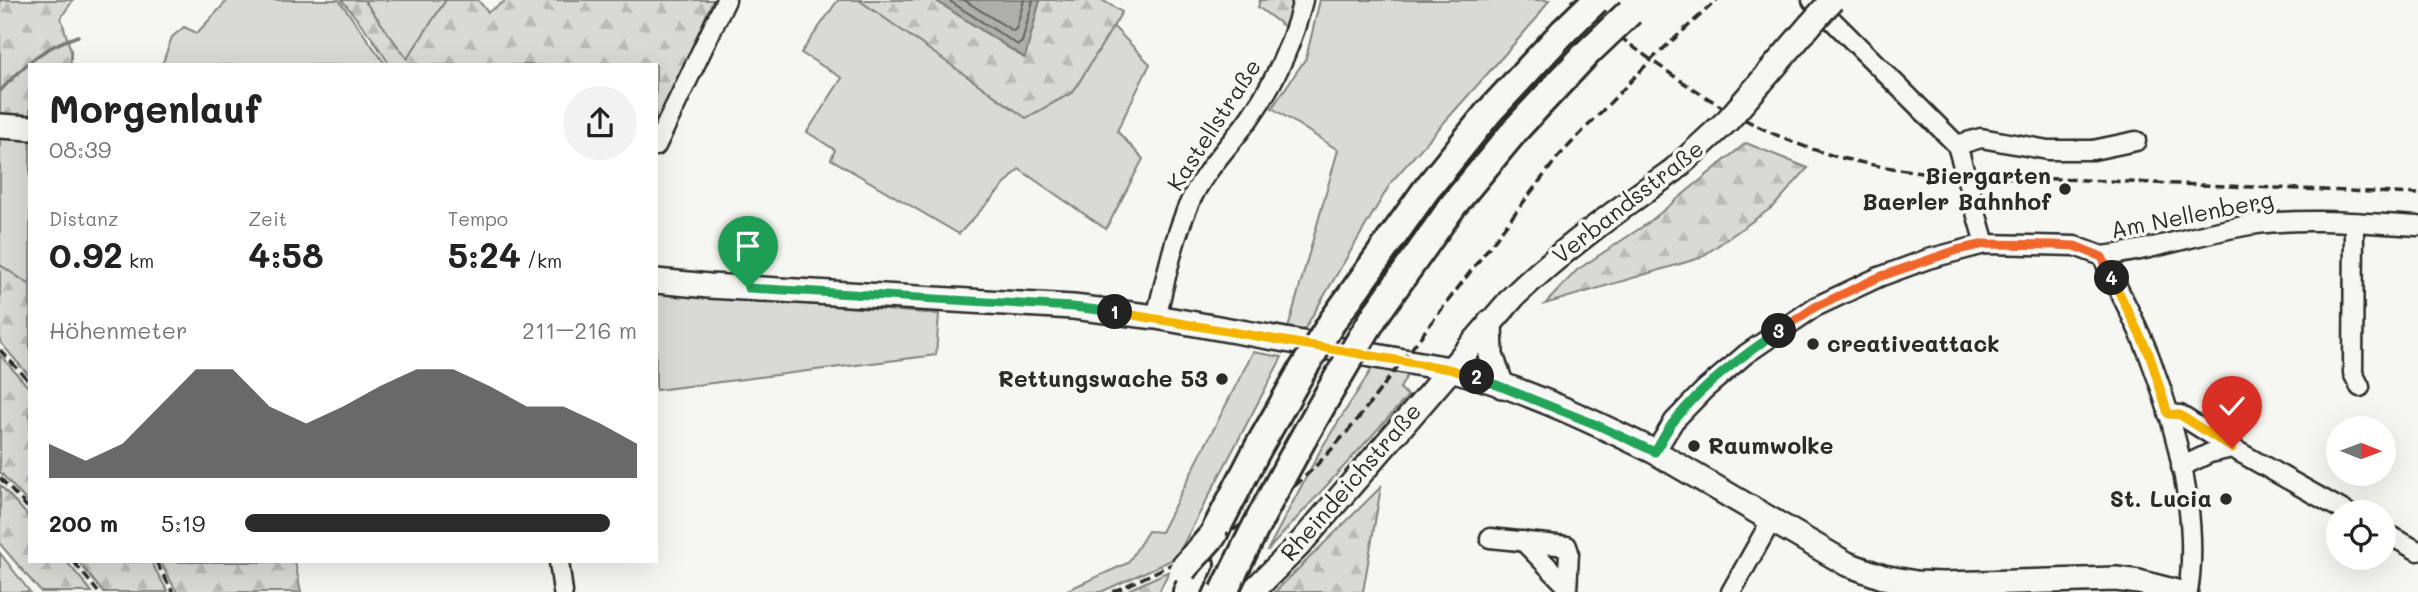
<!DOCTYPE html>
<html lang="de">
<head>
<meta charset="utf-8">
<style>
  body { margin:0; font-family:Mali,sans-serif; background:#f2f2f2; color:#222; height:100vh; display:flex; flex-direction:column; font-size:26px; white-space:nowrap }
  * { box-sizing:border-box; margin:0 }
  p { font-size:23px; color:#767676 }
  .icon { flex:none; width:38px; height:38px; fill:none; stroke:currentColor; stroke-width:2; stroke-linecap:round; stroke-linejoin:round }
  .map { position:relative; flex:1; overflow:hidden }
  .drawer { position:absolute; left:28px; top:63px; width:630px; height:500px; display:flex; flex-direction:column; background:#fff; border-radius:0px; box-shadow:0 7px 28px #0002 }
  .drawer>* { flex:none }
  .needle { width:46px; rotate:91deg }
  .controls { position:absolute; left:2326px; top:416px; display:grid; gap:14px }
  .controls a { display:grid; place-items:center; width:70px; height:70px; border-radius:50%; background:#fff; box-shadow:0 7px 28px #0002; font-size:35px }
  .pin { position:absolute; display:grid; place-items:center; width:60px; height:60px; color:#fff; margin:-72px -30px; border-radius:50% 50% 50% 0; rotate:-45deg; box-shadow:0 0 7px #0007 }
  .pin .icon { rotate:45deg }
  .km { position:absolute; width:35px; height:35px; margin:-18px; border-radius:50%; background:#222; color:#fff; font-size:19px; line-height:35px; text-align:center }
  .round { display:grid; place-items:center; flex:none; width:74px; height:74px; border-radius:37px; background:#f2f2f2 }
  .overview { display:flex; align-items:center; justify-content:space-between; height:119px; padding:0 21px }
  h1 { font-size:38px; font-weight:700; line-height:52px }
  .metrics { display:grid; grid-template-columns:repeat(3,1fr); gap:10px; height:119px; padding:7px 21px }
  .metrics div { display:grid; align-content:center }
  .metrics b { font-size:35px; font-weight:700 }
  .metrics small { font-size:19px; font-weight:400 }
  .metrics p { font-size:19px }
  .chart { height:196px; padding:14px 21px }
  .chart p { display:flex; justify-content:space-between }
  .chart svg { width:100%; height:126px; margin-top:7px; fill:#2b2b2b; opacity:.7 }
  ul { padding:0 21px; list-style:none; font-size:23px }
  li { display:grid; grid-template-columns:112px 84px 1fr; align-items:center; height:52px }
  li i { height:18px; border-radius:9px; background:#2b2b2b }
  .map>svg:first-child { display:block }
</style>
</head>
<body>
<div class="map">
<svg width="2418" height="592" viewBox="0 0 2418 592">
  <defs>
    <pattern id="forest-firs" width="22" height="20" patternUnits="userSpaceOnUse" patternTransform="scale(1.75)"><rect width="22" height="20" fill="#d9d9d5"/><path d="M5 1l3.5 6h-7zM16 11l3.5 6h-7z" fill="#babab7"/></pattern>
  </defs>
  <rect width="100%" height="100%" fill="#f6f6f2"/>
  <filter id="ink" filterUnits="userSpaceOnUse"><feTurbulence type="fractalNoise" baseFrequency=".0143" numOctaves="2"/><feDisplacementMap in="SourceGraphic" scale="14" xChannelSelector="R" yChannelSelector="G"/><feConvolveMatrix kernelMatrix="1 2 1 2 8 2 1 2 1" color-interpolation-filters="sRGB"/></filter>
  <g filter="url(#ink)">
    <!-- green -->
    <g fill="#d9d9d5" stroke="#828280" stroke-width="2">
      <polygon points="228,0 339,0 386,65 162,65 172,37 184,27 197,33"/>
      <polygon points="364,0 446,0 407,59"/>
      <polygon points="838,0 859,0 1027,117 1073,92 1113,26 1150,64 1117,131 1143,159 1106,229 1019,169 959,234 831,159 835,150 807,132 842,78 801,53"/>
      <polygon points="1320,0 1549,0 1537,18 1392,181 1301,335 1287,332 1338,150 1272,108 1306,58"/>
      <polygon points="0,136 30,139 30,285 0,265"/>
      <polygon points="656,293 939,314 936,355 656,390"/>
      <polygon points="1253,352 1282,357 1176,558 1101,592 1063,592 1128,563 1148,531 1161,532"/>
      <polygon points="1373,367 1400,370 1408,374 1400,388 1408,396 1267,551 1321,449"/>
      <polygon points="0,553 30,592 0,592"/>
    </g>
    <!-- forest -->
    <g fill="url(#forest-firs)" stroke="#828280" stroke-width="2">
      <polygon points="0,0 73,0 61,18 71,51 71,65 30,65 30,122 0,115"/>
      <polygon points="342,0 364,0 407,59 446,0 478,0 488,12 507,0 713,0 656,128 656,65 390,65 372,38"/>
      <polygon points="859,0 935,0 1024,58 1040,0 1102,0 1122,12 1073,92 1026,118"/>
      <polygon points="1260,0 1296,0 1289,30 1258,7"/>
      <polygon points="1746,143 1808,168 1774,206 1700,258 1545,304 1577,270 1648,223"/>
      <polygon points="0,265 30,285 30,377 0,342"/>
      <polygon points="0,355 30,389 30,505 0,472"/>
      <polygon points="0,485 30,518 30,562 67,562 92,592 41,592 0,544"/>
      <polygon points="1381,487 1363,592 1275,592 1284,583"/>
      <polygon points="79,562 151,562 168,592 103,592"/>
      <polygon points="160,562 295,562 301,592 177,592"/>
      <polygon points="1169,571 1159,592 1124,592"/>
    </g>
    <!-- water -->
    <polygon fill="#aeaeab" stroke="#7a7a78" stroke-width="2" points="935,0 1040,0 1025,58"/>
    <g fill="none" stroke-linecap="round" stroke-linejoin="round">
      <!-- shore -->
      <g stroke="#5f5f5e" stroke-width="2">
        <polyline points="948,0 1018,45 1022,42 1033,0"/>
        <polyline points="964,0 1013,31 1016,29 1024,0"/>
      </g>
      <!-- stream -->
      <path stroke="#7a7a78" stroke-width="3.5" d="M0 91C26 64 41 48 78 36"/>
      <defs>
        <g id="minor">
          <polyline points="1812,0 1957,145 1985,244"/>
          <polyline points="1957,145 1981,138 2048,150 2093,150 2136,141"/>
          <polyline points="656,146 726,0"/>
          <polyline points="2354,223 2353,373 2360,387"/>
          <path d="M2102 256C2118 290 2137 323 2150 358 2176 426 2200 519 2188 592"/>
          <path d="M2102 256C2152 251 2200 233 2250 225 2306 217 2362 223 2418 226"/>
          <path d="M1156 317C1167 275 1175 228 1196 190 1211 163 1234 141 1251 116 1276 80 1293 43 1303 0"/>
          <polyline points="2168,414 2180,415 2232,448 2348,513"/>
          <polyline points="1655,452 1674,421 1704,390 1746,354 1815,307 1879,277 1928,259 1985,244 2075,246 2102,256"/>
          <polyline points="2181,467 2210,453 2232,448"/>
          <polyline points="2384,532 2418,551"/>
          <polyline points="1490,538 1567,546 1569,552 1567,592"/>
          <polyline points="1523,541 1565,584"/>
          <polyline points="559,562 563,592"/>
          <polyline points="1731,592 1771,521"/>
        </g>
        <g id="major">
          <polyline points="1761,82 1810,25"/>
          <polyline points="0,126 30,128"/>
          <path d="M656 281 709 286 1073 307 1156 317 1449 369C1516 385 1592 421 1655 452L1847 564 1883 577 1916 583 1943 584 2116 579 2139 582 2177 592"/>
          <polyline points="1490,322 1491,355 1502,386"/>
          <path d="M1252 592 1299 545 1514 296C1564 248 1618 210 1674 170"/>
        </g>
        <g id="highway">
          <polyline points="1376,314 1454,204 1517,128 1587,53"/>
          <polyline points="1332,322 1426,190 1488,113 1563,32"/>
          <polyline points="1213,535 1258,448 1300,374"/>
          <polyline points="1187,592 1200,564"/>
        </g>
      </defs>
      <!-- minor casing -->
      <use href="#minor" stroke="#2b2b2b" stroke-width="23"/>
      <!-- major casing -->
      <use href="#major" stroke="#2b2b2b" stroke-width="28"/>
      <!-- highway casing -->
      <use href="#highway" stroke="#2b2b2b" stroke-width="32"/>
      <!-- minor -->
      <use href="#minor" stroke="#f6f6f2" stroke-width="18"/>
      <!-- major -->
      <use href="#major" stroke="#f6f6f2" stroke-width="23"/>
      <!-- highway -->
      <use href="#highway" stroke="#f6f6f2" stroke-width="26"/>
      <!-- rail -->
      <g stroke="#2b2b2b" stroke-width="3.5" stroke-dasharray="10 5" stroke-linecap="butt">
        <path d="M1571 0C1643 54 1713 111 1798 144 1889 179 1989 176 2085 180 2196 185 2307 189 2418 194"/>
        <polyline points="0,350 30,382"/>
        <polyline points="0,478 30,510"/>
        <polyline points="74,562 98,592"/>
        <polyline points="156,562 173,592"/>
        <path d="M1113 592C1174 564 1233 535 1286 493 1311 473 1333 448 1354 424L1558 157 1651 60 1717 0"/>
      </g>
      <defs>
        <g id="major-bridge">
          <polyline points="1810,25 1832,0"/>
          <polyline points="1674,170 1728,120 1761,82"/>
        </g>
        <g id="highway-bridge">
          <polyline points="1563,32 1596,0"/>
          <polyline points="1587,53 1630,12"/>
          <polyline points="1300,374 1332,322"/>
          <polyline points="1183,569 1213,535"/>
          <path d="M1224 592C1269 496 1321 404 1376 314"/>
        </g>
      </defs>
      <!-- major-bridge casing -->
      <use href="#major-bridge" stroke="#2b2b2b" stroke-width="28" stroke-linecap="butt"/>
      <!-- highway-bridge casing -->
      <use href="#highway-bridge" stroke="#2b2b2b" stroke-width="32" stroke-linecap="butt"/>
      <!-- major-bridge -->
      <use href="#major-bridge" stroke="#f6f6f2" stroke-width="23"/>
      <!-- highway-bridge -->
      <use href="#highway-bridge" stroke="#f6f6f2" stroke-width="26"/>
    </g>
  </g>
  <g fill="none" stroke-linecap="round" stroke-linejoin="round" filter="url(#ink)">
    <defs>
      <polyline id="split-1" points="748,288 1073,307 1115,312"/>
      <polyline id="split-2" points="1115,312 1449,369 1477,377"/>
      <path id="split-3" d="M1477 377 1597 425 1655 452C1661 442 1667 429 1675 420 1703 385 1742 356 1779 331"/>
      <polyline id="split-4" points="1779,331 1815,307 1879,277 1957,250 1985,244 2055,245 2075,246 2102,257 2112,278"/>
      <polyline id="split-5" points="2112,278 2150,356 2168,414 2180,415 2232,448"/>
    </defs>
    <!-- split-1 casing -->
    <use href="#split-1" stroke="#fff" stroke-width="14"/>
    <!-- split-2 casing -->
    <use href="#split-2" stroke="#fff" stroke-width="14"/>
    <!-- split-3 casing -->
    <use href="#split-3" stroke="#fff" stroke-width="14"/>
    <!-- split-4 casing -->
    <use href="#split-4" stroke="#fff" stroke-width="14"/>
    <!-- split-5 casing -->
    <use href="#split-5" stroke="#fff" stroke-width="14"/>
    <!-- split-1 -->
    <use href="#split-1" stroke="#22a559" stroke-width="9"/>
    <!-- split-2 -->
    <use href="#split-2" stroke="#f5b400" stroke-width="9"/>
    <!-- split-3 -->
    <use href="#split-3" stroke="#22a559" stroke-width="9"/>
    <!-- split-4 -->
    <use href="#split-4" stroke="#f0652b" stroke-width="9"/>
    <!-- split-5 -->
    <use href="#split-5" stroke="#f5b400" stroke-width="9"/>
  </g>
  <!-- markers -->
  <g fill="#2b2b2b" stroke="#f6f6f2" stroke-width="2.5">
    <circle cx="2065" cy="189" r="7"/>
    <circle cx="1813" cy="344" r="7"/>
    <circle cx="1222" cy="379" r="7"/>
    <circle cx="1694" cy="446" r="7"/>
    <circle cx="2226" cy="499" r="7"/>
  </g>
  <g text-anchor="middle" stroke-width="7" stroke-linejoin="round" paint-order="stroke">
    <!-- street labels -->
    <g font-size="23" fill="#2b2b2b" stroke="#f6f6f2">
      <text transform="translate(1214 125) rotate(-57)" y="8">Kastellstraße</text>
      <text transform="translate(1628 202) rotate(-38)" y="8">Verbandsstraße</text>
      <text transform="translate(2192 215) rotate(-11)" y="8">Am Nellenberg</text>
      <text transform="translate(1351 482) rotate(-49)" y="8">Rheindeichstraße</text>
    </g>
    <!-- poi labels -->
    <g font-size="23" font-weight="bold" fill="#2b2b2b" stroke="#f6f6f2" text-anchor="end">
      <text x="2051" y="184">Biergarten<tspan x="2051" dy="26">Baerler Bahnhof</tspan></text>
      <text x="1827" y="352" text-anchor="start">creativeattack</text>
      <text x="1208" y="387">Rettungswache 53</text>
      <text x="1708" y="454" text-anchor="start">Raumwolke</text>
      <text x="2212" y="507">St. Lucia</text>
    </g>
  </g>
</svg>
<div class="controls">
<a><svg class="needle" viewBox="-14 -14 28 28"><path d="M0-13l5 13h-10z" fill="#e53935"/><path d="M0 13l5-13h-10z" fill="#767676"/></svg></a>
<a><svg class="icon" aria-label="locate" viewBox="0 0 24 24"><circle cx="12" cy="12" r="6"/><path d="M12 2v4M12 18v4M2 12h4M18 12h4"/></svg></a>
</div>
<div class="pin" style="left:748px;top:288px;background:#1e9e55"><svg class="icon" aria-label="arrive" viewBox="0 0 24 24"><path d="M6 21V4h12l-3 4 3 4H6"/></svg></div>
<div class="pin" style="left:2232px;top:448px;background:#d93025"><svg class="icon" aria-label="check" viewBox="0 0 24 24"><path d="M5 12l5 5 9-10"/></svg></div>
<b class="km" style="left:1115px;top:312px">1</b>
<b class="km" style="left:1477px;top:377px">2</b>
<b class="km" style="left:1779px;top:331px">3</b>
<b class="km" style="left:2112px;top:278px">4</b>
<section class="drawer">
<div class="overview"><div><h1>Morgenlauf</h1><p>08:39</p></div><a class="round"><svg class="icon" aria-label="share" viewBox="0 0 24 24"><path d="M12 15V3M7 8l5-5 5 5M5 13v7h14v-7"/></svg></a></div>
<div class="metrics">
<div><p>Distanz</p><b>0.92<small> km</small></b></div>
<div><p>Zeit</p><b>4:58</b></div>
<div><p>Tempo</p><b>5:24<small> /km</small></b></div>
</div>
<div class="chart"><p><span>Höhenmeter</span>211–216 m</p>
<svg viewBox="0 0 160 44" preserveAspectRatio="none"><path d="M0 44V32L10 38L20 32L30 19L40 6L50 6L60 19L70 25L80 19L90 12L100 6L110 6L120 12L130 19L140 19L150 25L160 32V44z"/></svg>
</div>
<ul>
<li><b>200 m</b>5:19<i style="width:93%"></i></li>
</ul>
</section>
</div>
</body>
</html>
